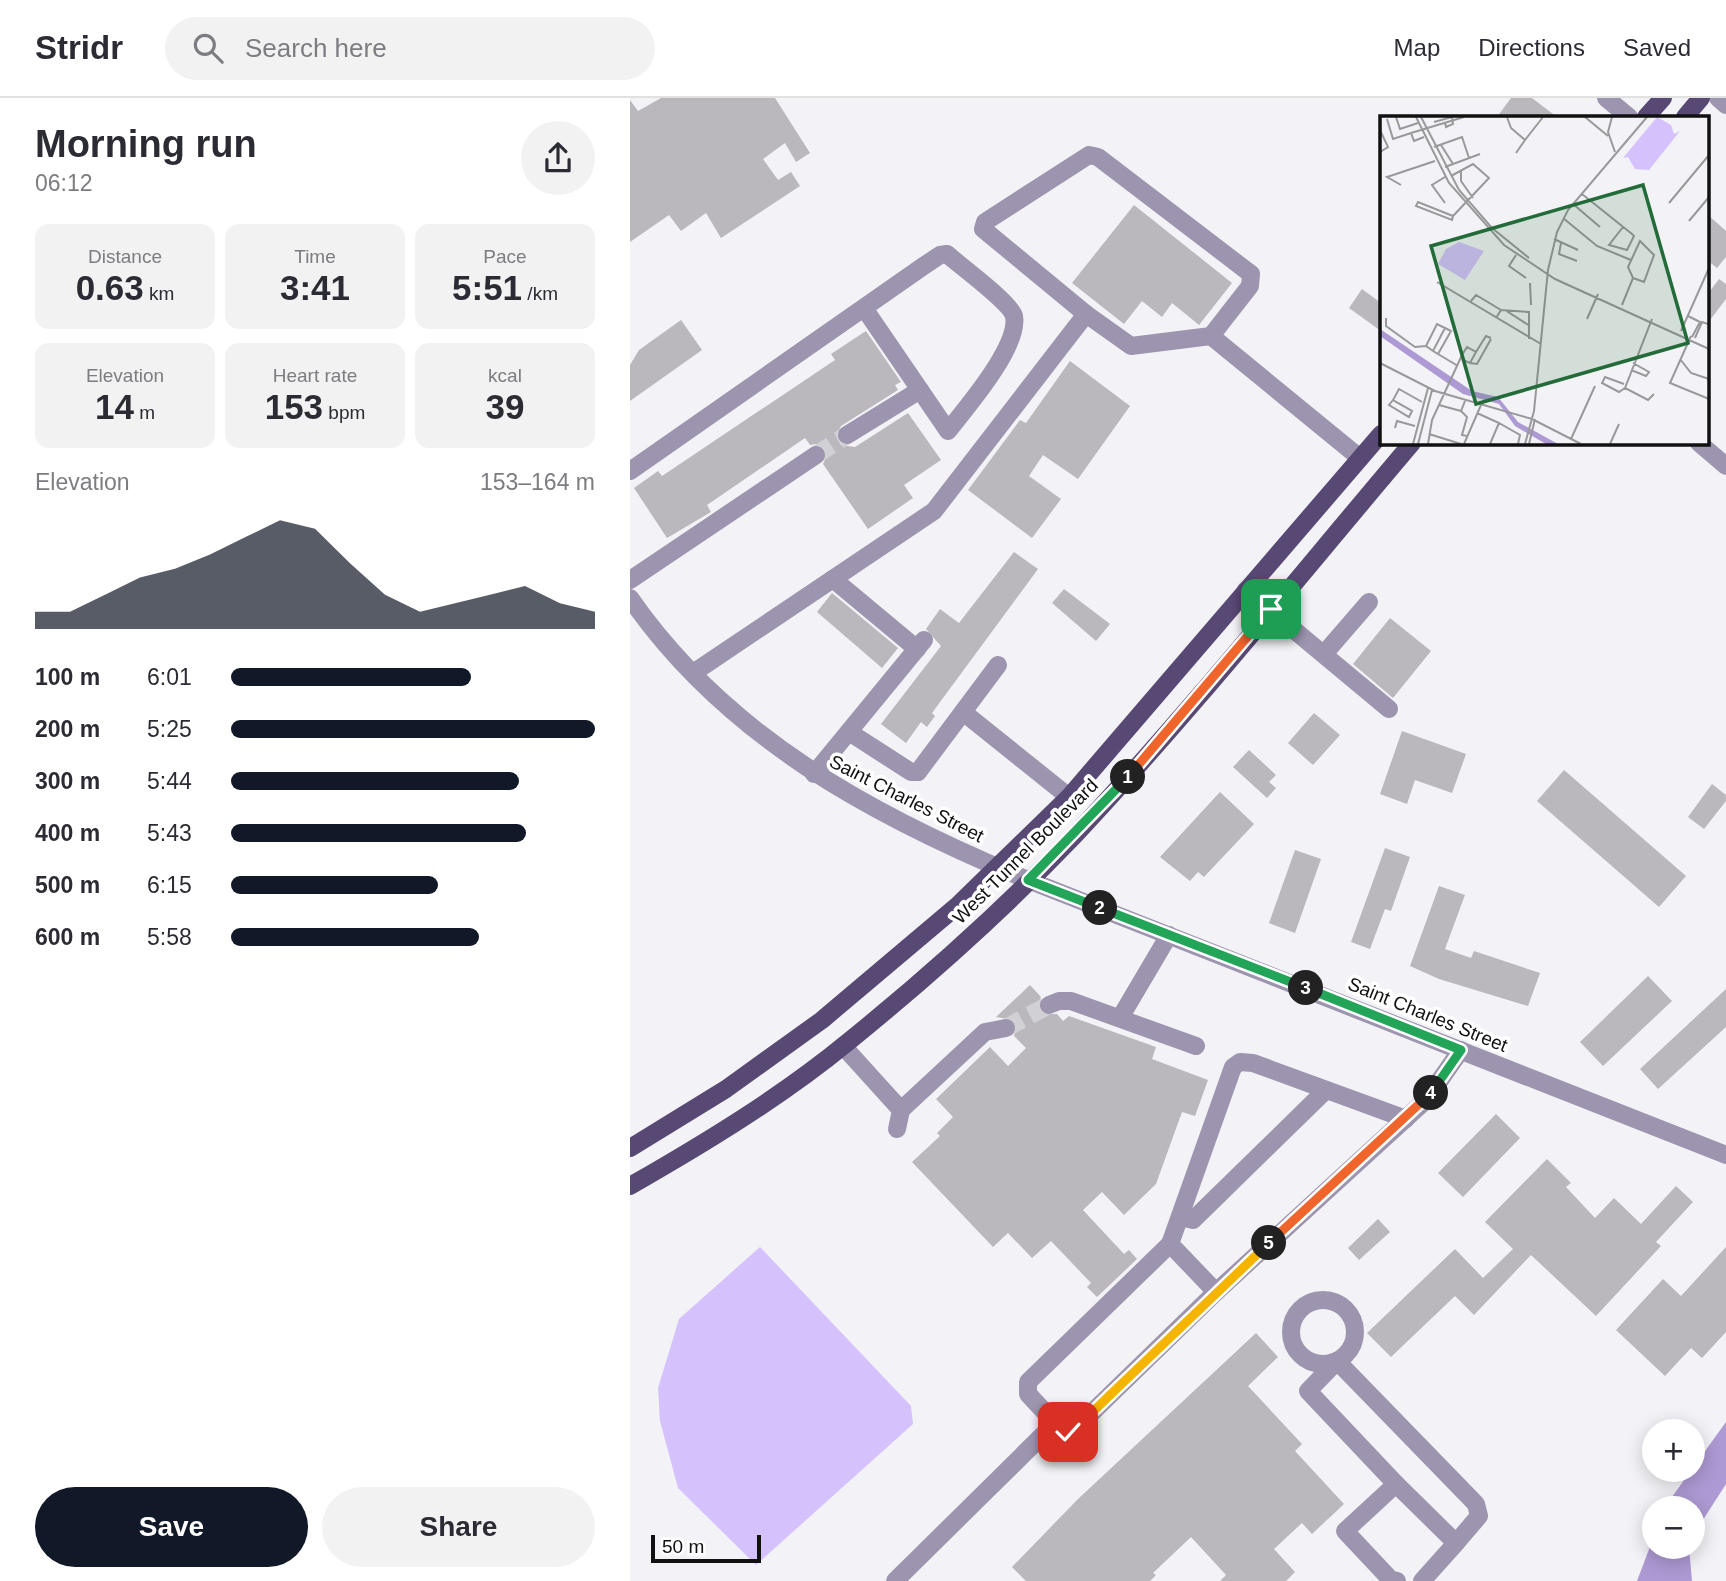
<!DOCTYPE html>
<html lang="en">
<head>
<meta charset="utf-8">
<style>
  body { margin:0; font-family:Arial,sans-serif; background:#f2f2f3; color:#2b2b33; height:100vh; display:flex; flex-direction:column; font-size:26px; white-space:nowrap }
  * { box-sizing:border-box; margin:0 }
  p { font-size:23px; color:#7c7c81 }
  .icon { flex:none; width:38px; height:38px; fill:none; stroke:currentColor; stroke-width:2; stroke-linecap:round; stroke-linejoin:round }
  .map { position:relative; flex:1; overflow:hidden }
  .side { display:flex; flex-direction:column; background:#fff; width:630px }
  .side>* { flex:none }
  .controls { position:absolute; left:1012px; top:1321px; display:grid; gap:14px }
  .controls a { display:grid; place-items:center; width:63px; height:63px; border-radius:50%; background:#fff; box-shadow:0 4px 18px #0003; font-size:35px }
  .scale { position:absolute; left:21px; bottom:18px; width:110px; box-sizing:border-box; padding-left:7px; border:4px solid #111112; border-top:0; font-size:19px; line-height:24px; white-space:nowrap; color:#111112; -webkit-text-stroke:5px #fff; paint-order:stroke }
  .pin { position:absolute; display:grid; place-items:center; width:60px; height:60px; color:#fff; margin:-30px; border-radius:14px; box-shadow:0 4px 10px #0006 }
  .km { position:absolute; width:35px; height:35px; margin:-18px; border-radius:50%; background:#222; color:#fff; font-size:19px; line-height:35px; text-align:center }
  .round { display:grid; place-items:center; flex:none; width:74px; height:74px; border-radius:37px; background:#f2f2f3 }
  .head { display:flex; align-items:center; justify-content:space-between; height:119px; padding:0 35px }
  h1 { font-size:38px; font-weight:600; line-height:52px }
  .metrics { display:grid; grid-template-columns:repeat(3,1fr); gap:10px; height:119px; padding:7px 35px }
  .metrics div { display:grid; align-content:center; border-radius:14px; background:#f2f2f3; text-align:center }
  .metrics b { font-size:35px; font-weight:600 }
  .metrics small { font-size:19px; font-weight:400 }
  .metrics p { font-size:19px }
  .chart { height:196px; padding:14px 35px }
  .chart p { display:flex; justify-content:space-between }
  .chart svg { width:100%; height:126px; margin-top:7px; fill:#111827; opacity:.7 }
  .button { display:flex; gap:14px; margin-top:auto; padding:14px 35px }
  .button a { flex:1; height:80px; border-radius:42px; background:#111827; color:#fff; font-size:28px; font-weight:600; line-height:80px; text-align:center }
  .button a+a { background:#f2f2f3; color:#2b2b33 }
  ul { padding:0 35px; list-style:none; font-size:23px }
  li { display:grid; grid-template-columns:112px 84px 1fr; align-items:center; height:52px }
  li i { height:18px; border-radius:9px; background:#111827 }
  header { display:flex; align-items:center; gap:42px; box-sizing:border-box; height:98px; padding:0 35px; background:#fff; border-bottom:2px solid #e1e1e2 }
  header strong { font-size:33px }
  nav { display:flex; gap:38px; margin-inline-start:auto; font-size:24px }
  .search { width:490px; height:63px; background:#f2f2f3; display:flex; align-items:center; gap:18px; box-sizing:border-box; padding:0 24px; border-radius:38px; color:#7c7c81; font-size:26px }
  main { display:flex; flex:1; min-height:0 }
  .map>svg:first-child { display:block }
</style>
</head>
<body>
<header>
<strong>Stridr</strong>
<div class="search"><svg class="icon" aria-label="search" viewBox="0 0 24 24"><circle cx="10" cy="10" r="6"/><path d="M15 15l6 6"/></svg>Search here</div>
<nav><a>Map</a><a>Directions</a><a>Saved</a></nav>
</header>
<main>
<section class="side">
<div class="head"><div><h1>Morning run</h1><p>06:12</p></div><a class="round"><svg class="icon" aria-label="share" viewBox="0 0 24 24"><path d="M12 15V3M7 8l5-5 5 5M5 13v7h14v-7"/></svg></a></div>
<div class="metrics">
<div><p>Distance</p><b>0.63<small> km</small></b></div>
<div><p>Time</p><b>3:41</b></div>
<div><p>Pace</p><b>5:51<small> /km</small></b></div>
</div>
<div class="metrics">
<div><p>Elevation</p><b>14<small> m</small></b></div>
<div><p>Heart rate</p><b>153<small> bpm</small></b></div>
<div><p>kcal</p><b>39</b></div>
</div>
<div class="chart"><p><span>Elevation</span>153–164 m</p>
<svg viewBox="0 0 160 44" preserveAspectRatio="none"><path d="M0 44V38L10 38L20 32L30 26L40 23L50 18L60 12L70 6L80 9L90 21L100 32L110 38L120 35L130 32L140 29L150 35L160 38V44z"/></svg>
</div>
<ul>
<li><b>100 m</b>6:01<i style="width:66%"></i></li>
<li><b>200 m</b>5:25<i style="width:100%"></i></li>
<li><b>300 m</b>5:44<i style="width:79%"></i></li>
<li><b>400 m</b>5:43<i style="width:81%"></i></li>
<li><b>500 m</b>6:15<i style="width:57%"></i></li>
<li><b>600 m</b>5:58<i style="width:68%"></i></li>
</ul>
<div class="button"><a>Save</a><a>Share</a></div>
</section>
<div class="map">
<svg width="1096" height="1483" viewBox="0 0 1096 1483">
  <rect width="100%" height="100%" fill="#f3f2f6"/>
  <!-- green -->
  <polygon fill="#d5c1fc" points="130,1149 281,1308 283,1326 126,1467 48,1390 30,1323 28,1290 49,1221"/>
  <!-- water -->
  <g fill="#ad99d3">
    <polygon points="1096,1324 1096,1386 1062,1439 1062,1410 1034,1410"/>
    <polygon points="1024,1438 1024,1449 1059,1449 1062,1483 1007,1483"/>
  </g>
  <!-- building -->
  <g fill="#bab8bd">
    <polygon points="31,0 145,0 180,55 166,64 155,45 133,61 148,82 161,74 170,88 91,140 76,115 51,133 39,117 0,144 0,2 8,13"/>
    <polygon points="881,0 902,0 927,19 867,19"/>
    <polygon points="504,107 602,185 569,227 542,205 532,219 512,203 494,226 442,185"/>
    <polygon points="1077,116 1096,133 1096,159 1087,170 1077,162"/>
    <polygon points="1089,181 1096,186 1096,201 1077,226 1077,197"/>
    <polygon points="732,191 751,205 751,233 719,210"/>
    <polygon points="51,222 72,252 0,303 0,267 9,252"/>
    <polygon points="236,233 271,284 265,287 268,292 211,328 206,338 211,347 225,349 278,315 311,362 274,387 283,400 238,431 193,366 197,357 195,350 186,346 180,347 175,340 77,407 81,414 37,440 4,390 28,373 32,378 205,262 201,256"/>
    <polygon points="440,263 500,308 448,381 413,357 399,378 431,401 402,440 338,392 390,322 396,325"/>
    <polygon points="384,454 408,471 302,615 305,618 297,629 291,624 276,645 251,626 311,548 296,531 310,511 329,525"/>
    <polygon points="434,491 480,526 466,543 422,505"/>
    <polygon points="202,495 268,550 252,570 187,514"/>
    <polygon points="760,520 801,553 763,600 723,566"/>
    <polygon points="684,615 710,637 683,667 658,645"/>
    <polygon points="772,633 836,656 822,695 785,682 777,706 750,696"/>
    <polygon points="619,652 646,677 639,684 646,690 637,700 603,669"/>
    <polygon points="934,672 1056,778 1029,809 907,703"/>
    <polygon points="1082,686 1096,697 1096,703 1074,731 1058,719"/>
    <polygon points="590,694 624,726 574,779 568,774 560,783 530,759"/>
    <polygon points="755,750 780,759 761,813 755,811 740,851 721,844"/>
    <polygon points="665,752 691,761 665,835 639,825"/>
    <polygon points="809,788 835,797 815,851 841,860 844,853 910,875 898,908 809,881 780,868"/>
    <polygon points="1018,878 1042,903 973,968 950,944"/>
    <polygon points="400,887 411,899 408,906 413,916 427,916 433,923 439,918 526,949 522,961 578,982 565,1018 552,1014 526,1086 494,1117 472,1094 453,1112 494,1156 499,1152 507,1161 467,1199 457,1189 461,1185 421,1143 402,1160 378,1135 363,1149 282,1064 310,1038 307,1035 323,1019 306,1001 360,949 378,968 396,950 384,938 387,929 384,922 366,919"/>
    <polygon points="1096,891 1096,929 1028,991 1010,971"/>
    <polygon points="866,1016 890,1040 833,1099 808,1075"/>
    <polygon points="917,1061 941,1085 936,1089 965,1120 984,1100 1011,1126 1046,1088 1063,1104 1026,1144 1031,1148 966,1218 901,1157 844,1217 825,1198 761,1259 737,1235 825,1151 853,1180 883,1151 855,1124"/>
    <polygon points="748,1121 760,1134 729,1162 718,1150"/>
    <polygon points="1096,1149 1096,1234 1072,1260 1061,1250 1035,1278 986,1232 1033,1181 1051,1198"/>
    <polygon points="626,1235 648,1259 618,1288 672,1346 665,1353 714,1406 682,1436 672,1425 644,1451 665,1474 656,1483 590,1483 596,1477 561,1439 523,1475 526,1477 520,1483 396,1483 382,1469 448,1401"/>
  </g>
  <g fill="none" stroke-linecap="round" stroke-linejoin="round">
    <!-- minor-tunnel -->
    <g stroke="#d1d0d4" stroke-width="18" stroke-dasharray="18 9" stroke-linecap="butt">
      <polyline points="186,357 217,337"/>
      <polyline points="376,930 419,907"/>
    </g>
    <!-- minor -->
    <g stroke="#9d95af" stroke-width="18">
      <polyline points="976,0 999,19"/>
      <polyline points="1088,0 1096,7"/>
      <polygon points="459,57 468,59 621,176 620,188 581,238 501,248 456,216 353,131 355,124"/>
      <polyline points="581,238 730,360"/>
      <polyline points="217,337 290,292"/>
      <polyline points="1069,345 1096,368"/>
      <path d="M0 373 295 167 310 157 317 156C329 167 380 204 384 218 390 248 336 310 318 333L234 210"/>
      <polyline points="203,481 287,551"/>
      <polyline points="0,482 186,357"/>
      <polyline points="616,492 759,611"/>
      <path d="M0 500C97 640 245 719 398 782L1096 1057"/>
      <polyline points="694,556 739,504"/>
      <polyline points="63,575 304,413 456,216"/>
      <polyline points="333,614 439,699"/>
      <polyline points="219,634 281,674 288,674 368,567"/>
      <polyline points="184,676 294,542"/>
      <polyline points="419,907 429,903 441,903 566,948"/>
      <polyline points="490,920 539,837"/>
      <polyline points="213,948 271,1012 355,934 376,930"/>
      <polyline points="267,1031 271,1012"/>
      <polyline points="550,1119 563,1122 696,992"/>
      <polyline points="586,1194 540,1146 603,969 610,964 623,965 776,1021"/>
      <circle cx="693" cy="1234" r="32"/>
      <polyline points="425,1325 398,1296 398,1284 540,1146"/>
      <polyline points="766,1386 678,1293 707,1263 846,1406 849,1418 826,1445"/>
      <polyline points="265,1483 425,1325 433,1333 444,1332 586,1194 796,1002 831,952"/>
      <polyline points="767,1483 761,1482 715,1433 766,1386 826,1445 792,1483"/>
    </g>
    <!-- major -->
    <g stroke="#584874" stroke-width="18">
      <polyline points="1016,19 1033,0"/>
      <polyline points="1055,19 1071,0"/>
      <polyline points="0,1050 96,991 192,922 327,808 439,699 751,336"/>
      <path d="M0 1088C75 1045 151 999 218 944 297 880 374 811 444 738 562 612 670 477 782 345"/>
    </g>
  </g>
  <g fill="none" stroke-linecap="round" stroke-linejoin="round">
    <defs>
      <polyline id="split-1" points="498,679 641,511"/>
      <polyline id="split-2" points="470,810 398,782 498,679"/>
      <polyline id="split-3" points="470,810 676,890"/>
      <polyline id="split-4" points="676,890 831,952 801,995"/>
      <polyline id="split-5" points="639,1145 801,995"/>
      <polyline id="split-6" points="480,1297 639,1145"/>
      <polyline id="split-7" points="438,1334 444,1332 480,1297"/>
    </defs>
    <!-- split-1 casing -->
    <use href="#split-1" stroke="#fff" stroke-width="14"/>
    <!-- split-2 casing -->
    <use href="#split-2" stroke="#fff" stroke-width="14"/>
    <!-- split-3 casing -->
    <use href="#split-3" stroke="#fff" stroke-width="14"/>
    <!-- split-4 casing -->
    <use href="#split-4" stroke="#fff" stroke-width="14"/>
    <!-- split-5 casing -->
    <use href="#split-5" stroke="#fff" stroke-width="14"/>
    <!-- split-6 casing -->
    <use href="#split-6" stroke="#fff" stroke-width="14"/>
    <!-- split-7 casing -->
    <use href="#split-7" stroke="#fff" stroke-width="14"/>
    <!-- split-1 -->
    <use href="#split-1" stroke="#f0652b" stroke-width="9"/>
    <!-- split-2 -->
    <use href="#split-2" stroke="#22a559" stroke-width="9"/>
    <!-- split-3 -->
    <use href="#split-3" stroke="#22a559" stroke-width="9"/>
    <!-- split-4 -->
    <use href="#split-4" stroke="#22a559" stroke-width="9"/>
    <!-- split-5 -->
    <use href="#split-5" stroke="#f0652b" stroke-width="9"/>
    <!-- split-6 -->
    <use href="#split-6" stroke="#f5b400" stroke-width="9"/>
    <!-- split-7 -->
    <use href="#split-7" stroke="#f5b400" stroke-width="9"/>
  </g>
  <g text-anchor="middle" stroke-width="7" stroke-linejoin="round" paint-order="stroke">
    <!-- street labels -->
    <g font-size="19" fill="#111112" stroke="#fff">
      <text transform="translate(277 700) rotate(27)" y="7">Saint Charles Street</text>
      <text transform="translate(395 753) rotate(-45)" y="7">West Tunnel Boulevard</text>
      <text transform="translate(798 916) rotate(22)" y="7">Saint Charles Street</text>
    </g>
  </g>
  <!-- overview -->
  <g transform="translate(750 18)">
    <rect width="329" height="329" fill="#f3f2f6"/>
    <path d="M277 1 291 9 294 18 300 15 269 54 255 53 248 41 243 42ZM79 126 104 135 85 164 58 148 66 133Z" fill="#d5c1fc"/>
    <path d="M0 213 92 275 118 281 138 306 178 328H166L135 310 119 288 83 278 0 220Z" fill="#ad99d3"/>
    <path fill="none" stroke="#99989b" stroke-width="2" d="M16 1 20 13 38 7M36 1 69 67 124 129 175 163 329 233M41 1 79 74 112 112 149 142M127 1 131 12 145 24 136 37M205 1 228 20M232 1 228 16 235 36M7 3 13 23 31 17 34 25 44 21M54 6 72 1 73 8 66 11 65 6M0 14 8 31 0 36M31 17 84 1M145 24 163 1M61 29 73 48M54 31 82 21 89 42M65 51 100 38M81 55V65L93 82M71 60 93 48 109 62 73 100 38 86 36 90 72 104 73 100M21 69 7 61 55 45M202 78 252 118 254 120 247 134 229 129 243 111M65 87 52 69 65 61M289 87 329 39M193 88 220 111M183 102 217 130 251 144M309 105 329 81M174 123 198 134M181 127 179 138 197 145M136 139 129 150 146 162M57 166 161 228M150 167 151 189M91 185 96 179 121 194M242 189 253 162 248 151 260 125 274 139 264 166 253 162M125 194 150 210M308 200 320 206 312 221M6 202V210L35 231 46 230M116 202 121 194 149 196V223M207 203 218 178M272 203 245 272 268 284 274 278M301 215 329 152M311 220 290 267 329 283M315 222 322 206 328 208M53 235 65 212 57 208 46 230 53 235 78 250M96 236 106 220 111 222M58 238 71 215 65 212M300 243 311 257 329 263M0 247 55 275 152 303 201 328M90 247 97 248 111 223M251 254 266 260 269 256 253 247M244 268 225 261 222 267 239 276 245 272M13 284 9 289 29 301 32 295 13 284 19 273 42 286M59 289 81 295 85 285M81 295 87 301 82 319 87 320M97 297 119 307 110 328M119 307 140 319 138 328M15 312 17 305 35 310M49 318 81 328M191 323 215 270M33 328 48 272M38 328 52 274M48 328 52 304 82 239 87 231 96 236 90 247 83 244M84 328 101 289M145 328 154 295 168 154 177 116 188 94 267 1M149 328 155 303M230 328 239 308"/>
    <path fill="#236c39" fill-opacity="0.15" stroke="#236c39" stroke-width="3.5" d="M263 69 308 227 96 288 51 130Z"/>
    <rect width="329" height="329" fill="none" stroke="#111112" stroke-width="3.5"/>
  </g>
</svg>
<div class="controls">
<a>+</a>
<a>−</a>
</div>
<div class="scale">50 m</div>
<div class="pin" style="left:641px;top:511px;background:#1e9e55"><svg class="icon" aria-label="arrive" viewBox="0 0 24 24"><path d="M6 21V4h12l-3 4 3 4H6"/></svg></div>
<div class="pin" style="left:438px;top:1334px;background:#d93025"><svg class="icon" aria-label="check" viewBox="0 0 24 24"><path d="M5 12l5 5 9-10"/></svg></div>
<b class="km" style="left:498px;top:679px">1</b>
<b class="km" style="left:470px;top:810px">2</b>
<b class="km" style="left:676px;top:890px">3</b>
<b class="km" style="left:801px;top:995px">4</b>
<b class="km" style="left:639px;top:1145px">5</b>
</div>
</main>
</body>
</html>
